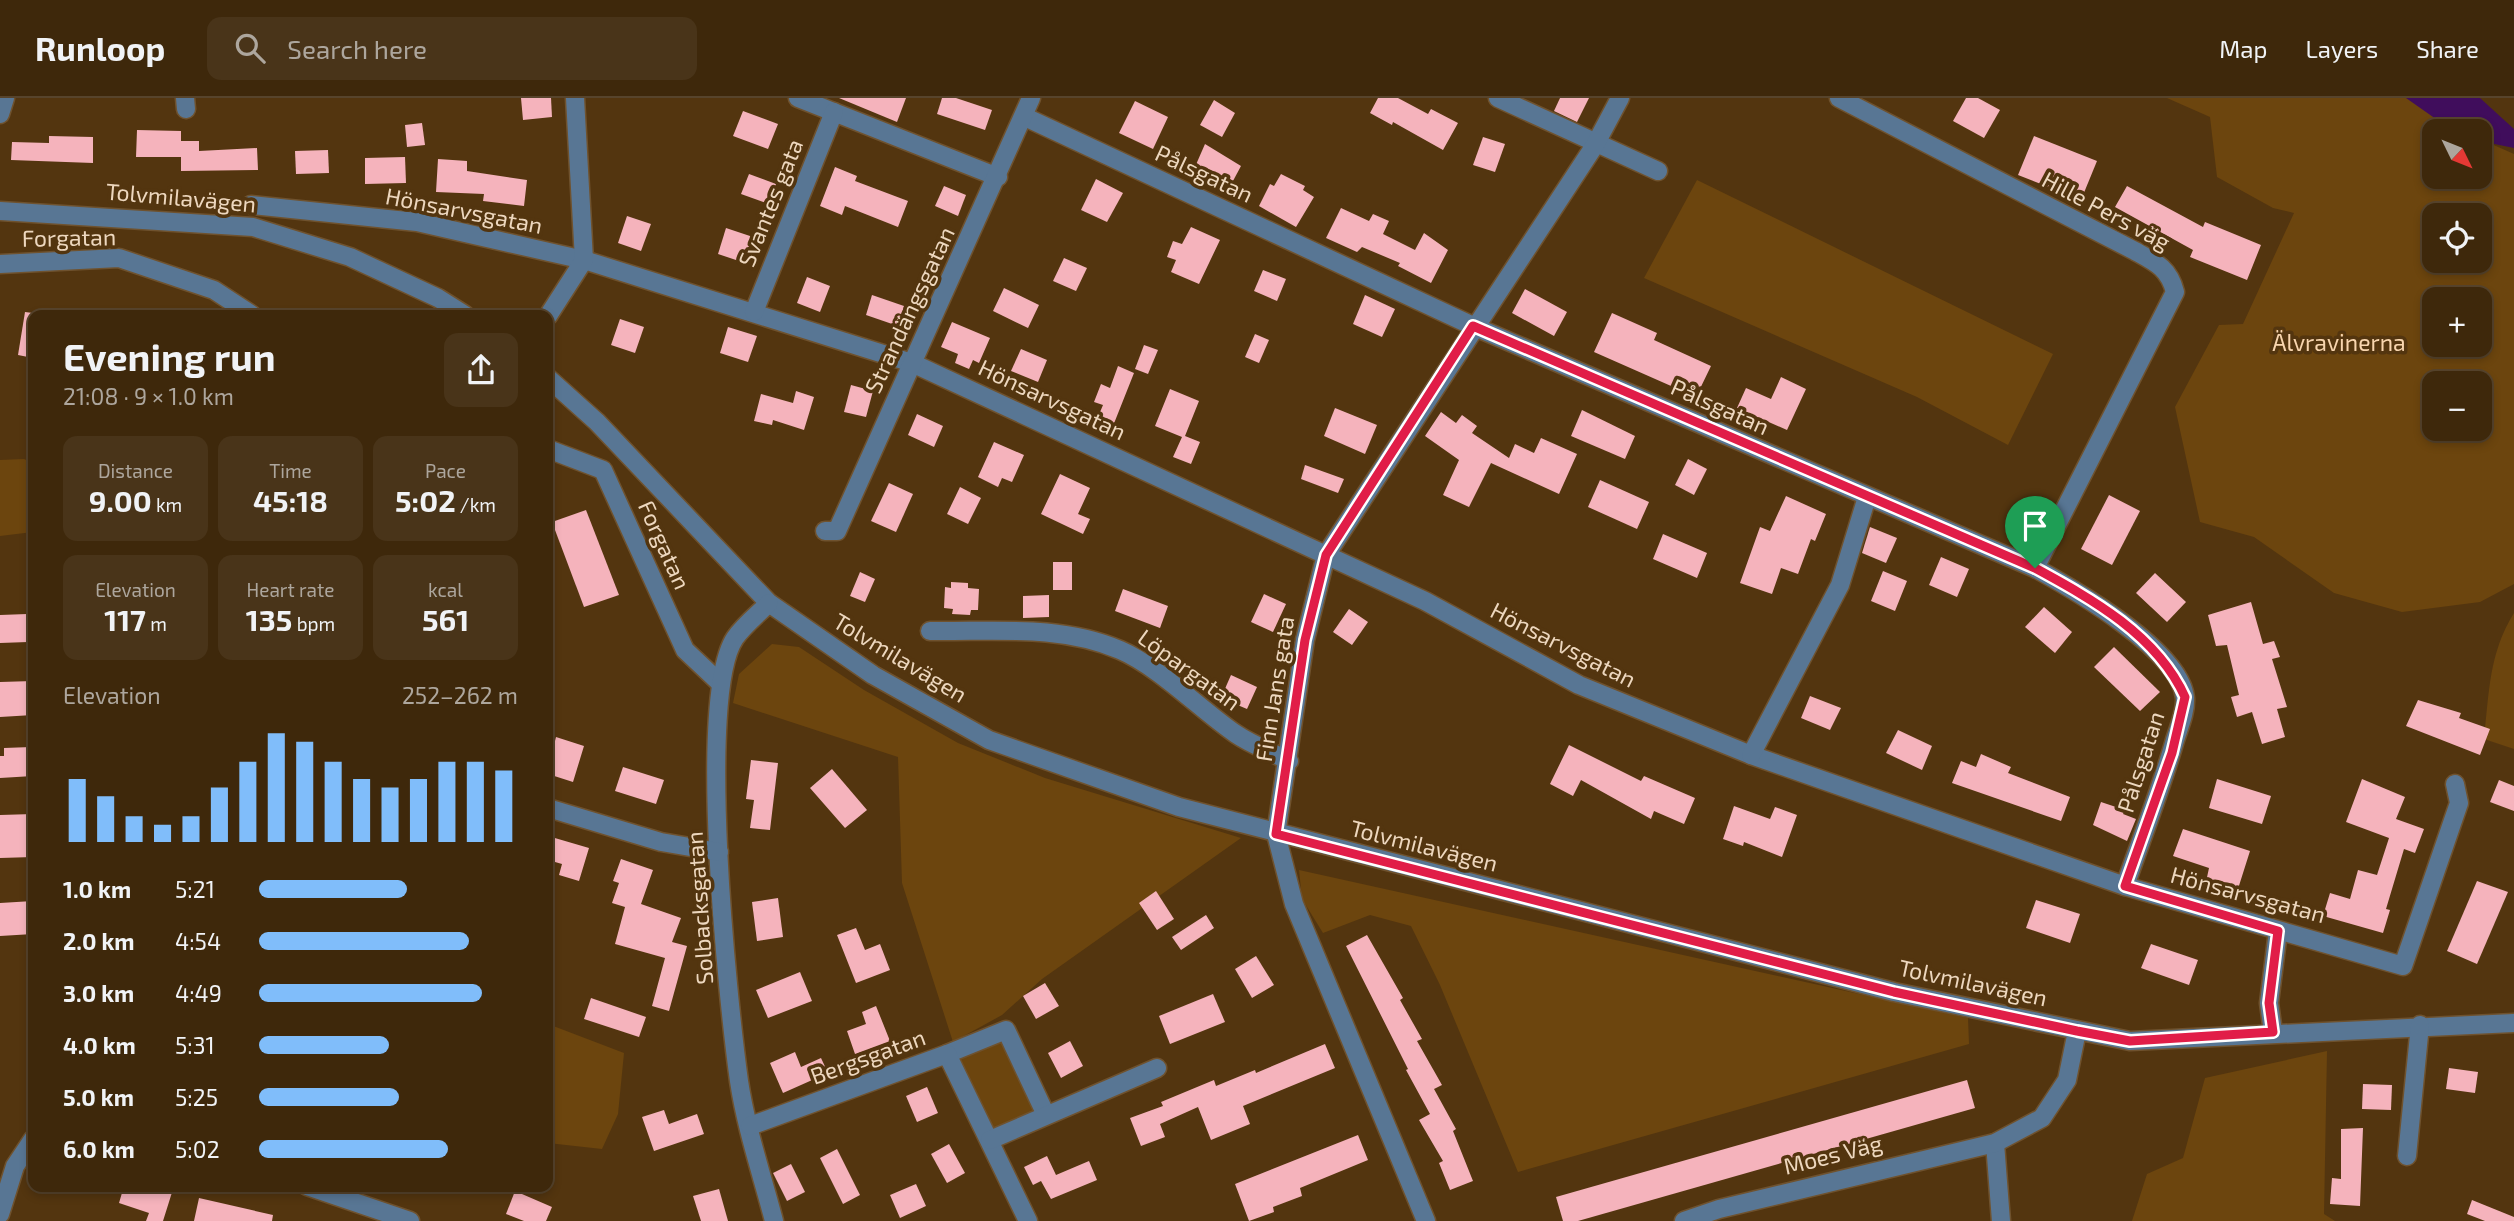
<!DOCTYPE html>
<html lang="en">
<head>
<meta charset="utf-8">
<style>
  body { margin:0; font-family:"Exo 2",sans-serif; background:#493419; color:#f1f3f6; height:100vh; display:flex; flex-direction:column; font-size:26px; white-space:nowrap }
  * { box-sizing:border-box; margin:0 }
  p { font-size:23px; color:#ada69d }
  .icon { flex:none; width:38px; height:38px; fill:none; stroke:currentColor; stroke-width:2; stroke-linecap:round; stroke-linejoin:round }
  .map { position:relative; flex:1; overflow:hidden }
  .side { position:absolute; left:28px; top:212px; width:525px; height:882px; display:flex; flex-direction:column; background:#3e280b; border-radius:14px; box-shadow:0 4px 10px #0003,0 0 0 2px #57442c }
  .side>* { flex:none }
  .needle { width:46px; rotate:133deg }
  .fabs { position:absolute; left:2422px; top:21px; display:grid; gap:14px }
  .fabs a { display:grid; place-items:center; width:70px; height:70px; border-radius:14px; background:#3e280b; box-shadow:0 4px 10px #0003,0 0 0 2px #57442c; font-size:35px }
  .pin { position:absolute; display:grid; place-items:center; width:60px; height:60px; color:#fff; margin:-72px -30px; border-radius:50% 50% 50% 0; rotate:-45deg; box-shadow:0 0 7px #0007 }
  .pin .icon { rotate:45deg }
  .round { display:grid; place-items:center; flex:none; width:74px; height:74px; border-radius:14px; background:#493419 }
  .headline { display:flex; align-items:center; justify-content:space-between; height:119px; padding:0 35px }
  h1 { font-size:38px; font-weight:700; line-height:52px }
  .metrics { display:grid; grid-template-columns:repeat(3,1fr); gap:10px; height:119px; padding:7px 35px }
  .metrics div { display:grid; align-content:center; border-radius:14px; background:#493419; text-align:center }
  .metrics b { font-size:30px; font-weight:700 }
  .metrics small { font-size:19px; font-weight:400 }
  .metrics p { font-size:19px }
  .chart { height:196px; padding:14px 35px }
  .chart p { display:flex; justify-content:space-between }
  .chart svg { width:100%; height:126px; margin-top:7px; stroke:#80bdfa; stroke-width:6 }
  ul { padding:0 35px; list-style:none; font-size:23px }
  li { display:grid; grid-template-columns:112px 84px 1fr; align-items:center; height:52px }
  li i { height:18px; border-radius:9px; background:#80bdfa }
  header { display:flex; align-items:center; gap:42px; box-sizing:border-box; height:98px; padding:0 35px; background:#3e280b; border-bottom:2px solid #57442c }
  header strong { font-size:33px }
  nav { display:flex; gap:38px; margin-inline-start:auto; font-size:24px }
  .search { width:490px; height:63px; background:#493419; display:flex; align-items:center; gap:18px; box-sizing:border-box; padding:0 24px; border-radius:14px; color:#ada69d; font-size:26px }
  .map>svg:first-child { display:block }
</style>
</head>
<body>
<header>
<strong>Runloop</strong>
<div class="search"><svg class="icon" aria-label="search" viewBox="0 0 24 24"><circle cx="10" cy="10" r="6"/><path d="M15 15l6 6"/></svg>Search here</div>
<nav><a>Map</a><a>Layers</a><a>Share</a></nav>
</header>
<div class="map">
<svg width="2514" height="1123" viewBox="0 0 2514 1123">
  <rect width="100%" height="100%" fill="#53350f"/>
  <!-- green -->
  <g fill="#6c450e" fill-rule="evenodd">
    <path d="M2167 0H2408L2467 33H2434V79H2480V41L2514 56V486L2480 504 2402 514 2334 495 2254 439 2200 424 2175 309 2219 227 2243 226 2294 115 2273 110 2217 79 2210 19ZM2434 117H2480V163H2434ZM2434 201H2480V247H2434ZM2434 285H2480V331H2434Z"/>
    <polygon points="1697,82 2053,256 2008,347 1917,299 1644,180"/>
    <polygon points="24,361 33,365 33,434 0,438 0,362"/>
    <path d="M2514 515V651L2484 641C2489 595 2489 555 2514 515Z"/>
    <polygon points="772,546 799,549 864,592 958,645 1045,680 1241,740 1042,881 1002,917 953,944 902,785 898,659 733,605 739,576"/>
    <polygon points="1299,772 1968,920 1969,946 1518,1074 1440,887 1411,828 1370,817 1323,835 1302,801"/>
    <polygon points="548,926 624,955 618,1016 602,1051 548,1045"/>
    <polygon points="1004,941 1033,1013 991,1033 959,958"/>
    <polygon points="2327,953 2324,1116 2335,1123 2132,1123 2147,1076 2183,1060 2205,980"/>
  </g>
  <!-- water -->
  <polygon fill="#400d5c" points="2406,0 2480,0 2514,31 2514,50 2480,43 2480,33 2453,33"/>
  <!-- building -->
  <g fill="#f5b3bc">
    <polygon points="521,0 551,0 552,19 523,22"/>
    <polygon points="839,0 906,0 897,24"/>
    <polygon points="942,0 956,0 992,12 985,32 937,16"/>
    <polygon points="1378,0 1398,0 1428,16 1431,11 1458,25 1443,52 1393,24 1392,27 1370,15"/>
    <polygon points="1560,0 1589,0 1577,24 1554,13"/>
    <polygon points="1966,0 1978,0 2000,12 1984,40 1953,23"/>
    <polygon points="1214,2 1235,15 1222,39 1200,27"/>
    <polygon points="1135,3 1168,19 1153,51 1119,35"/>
    <polygon points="743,13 778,26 768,51 733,38"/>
    <polygon points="422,25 425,47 407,49 405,27"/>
    <polygon points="137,32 181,33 181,43 199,43 199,53 257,50 258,72 181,73 181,59 136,59"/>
    <polygon points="49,38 93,39 93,65 11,62 12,44 49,45"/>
    <polygon points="2034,38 2097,63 2081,102 2018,77"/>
    <polygon points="1483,39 1505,46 1495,74 1473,67"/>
    <polygon points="1205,46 1241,68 1226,96 1191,78"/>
    <polygon points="328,52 329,75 296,76 295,53"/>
    <polygon points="405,59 406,85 365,86 365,60"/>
    <polygon points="438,61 467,63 467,73 527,82 524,108 483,103 484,96 436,94"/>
    <polygon points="835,69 857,78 855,83 908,103 898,129 845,108 842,117 820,108"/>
    <polygon points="749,76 776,86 769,106 741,96"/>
    <polygon points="1281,76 1305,88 1303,92 1314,99 1296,129 1259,108 1270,86 1274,88"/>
    <polygon points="1096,81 1123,95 1107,124 1081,112"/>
    <polygon points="944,88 966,97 958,118 935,108"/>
    <polygon points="2127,88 2203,129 2205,124 2261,147 2247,182 2190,159 2193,152 2115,109"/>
    <polygon points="1341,110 1369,123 1373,116 1389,123 1383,136 1415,152 1424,135 1448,152 1431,185 1398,168 1400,165 1362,149 1357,154 1326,140"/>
    <polygon points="627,118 651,126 641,153 618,145"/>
    <polygon points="1191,129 1220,142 1199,186 1171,174 1176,162 1167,159 1173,143 1182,146"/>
    <polygon points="726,130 753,139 745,165 718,156"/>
    <polygon points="1064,160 1087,170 1076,193 1053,183"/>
    <polygon points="1263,172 1286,181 1277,203 1254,193"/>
    <polygon points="807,179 830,188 820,214 797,205"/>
    <polygon points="1004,190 1039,207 1028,230 993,213"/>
    <polygon points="1525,191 1567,214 1554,238 1512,215"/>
    <polygon points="872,197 904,208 898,228 866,217"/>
    <polygon points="1365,197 1395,211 1382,239 1353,226"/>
    <polygon points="25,214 33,215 33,260 18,257"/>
    <polygon points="1612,215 1657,235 1654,242 1711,268 1696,299 1594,254"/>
    <polygon points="620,221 644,229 635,255 611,247"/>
    <polygon points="952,224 990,240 979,265 973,262 969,271 955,265 958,256 941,249"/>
    <polygon points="728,229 757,238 748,264 720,255"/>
    <polygon points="1255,236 1269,242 1259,265 1245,259"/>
    <polygon points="1144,247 1158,252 1148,276 1135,271"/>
    <polygon points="1021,251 1047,262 1038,284 1011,273"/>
    <polygon points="1118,268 1134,275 1111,333 1095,326 1103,307 1094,304 1101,286 1110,290"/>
    <polygon points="1781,279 1806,291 1787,332 1737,310 1746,290 1771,301"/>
    <polygon points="851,287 873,293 866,319 844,314"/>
    <polygon points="1170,291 1199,303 1185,338 1200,344 1191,366 1173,359 1182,339 1155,328"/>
    <polygon points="796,293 814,299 804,332 773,322 772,327 754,323 761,296 793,305"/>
    <polygon points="1335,310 1377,327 1365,356 1324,338"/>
    <polygon points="1582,312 1635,338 1625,361 1571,338"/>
    <polygon points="1441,314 1456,325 1462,317 1477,328 1472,335 1509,360 1515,346 1534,355 1541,340 1577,356 1559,396 1491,365 1469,409 1443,397 1459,362 1425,338"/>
    <polygon points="917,316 943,328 934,349 908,337"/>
    <polygon points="994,344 1024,357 1012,384 1002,380 998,389 978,379"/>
    <polygon points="1688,361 1707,371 1694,397 1675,387"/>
    <polygon points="1305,367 1344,381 1338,395 1301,381"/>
    <polygon points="1060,376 1090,390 1078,416 1090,421 1083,436 1041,416"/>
    <polygon points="1600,382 1649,404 1637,431 1588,409"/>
    <polygon points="889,385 913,396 896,434 871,423"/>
    <polygon points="960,389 981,400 968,426 947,416"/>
    <polygon points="2109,397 2140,413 2112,467 2081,451"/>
    <polygon points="1786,398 1826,416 1815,443 1811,441 1798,476 1781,470 1772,496 1740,485 1760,429 1770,433"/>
    <polygon points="586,412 619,497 584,509 552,424"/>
    <polygon points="1870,429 1897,440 1886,465 1862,455"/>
    <polygon points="1663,436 1707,455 1697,480 1653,461"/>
    <polygon points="1941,459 1969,471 1957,499 1929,487"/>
    <rect x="1053" y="464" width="19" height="28"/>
    <polygon points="1883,473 1907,483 1895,513 1871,503"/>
    <polygon points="860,474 875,481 865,504 850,498"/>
    <polygon points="2155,475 2186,504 2167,524 2136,495"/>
    <polygon points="951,484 968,485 968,490 979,491 978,512 971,512 970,517 952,516 953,511 944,510 945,489 951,490"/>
    <polygon points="1123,491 1168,508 1160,530 1115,513"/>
    <polygon points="1264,496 1286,506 1273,534 1251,524"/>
    <polygon points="1049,497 1049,519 1023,520 1023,498"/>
    <polygon points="2251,504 2263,546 2274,543 2280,559 2272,561 2287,609 2277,611 2285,639 2262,646 2252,614 2237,619 2231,599 2239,597 2227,547 2216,548 2208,517"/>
    <polygon points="2044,509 2072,534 2055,555 2025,529"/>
    <polygon points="1349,511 1368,524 1352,547 1333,534"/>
    <polygon points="27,516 28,544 0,545 0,517"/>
    <polygon points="2114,549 2160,594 2140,613 2094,569"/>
    <polygon points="1231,577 1257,589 1247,611 1221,600"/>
    <polygon points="33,583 33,617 0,619 0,584"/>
    <polygon points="1810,598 1841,610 1830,632 1801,620"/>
    <polygon points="2418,602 2461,615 2459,620 2490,631 2480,657 2406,628"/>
    <polygon points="1898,632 1932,648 1922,672 1886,655"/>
    <polygon points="556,639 584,648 573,684 548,676 548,645 554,647"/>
    <polygon points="1569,647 1641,683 1644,678 1695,700 1684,726 1654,713 1651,721 1581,682 1573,698 1550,686"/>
    <polygon points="31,649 33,678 0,680 0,658 4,658 4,650"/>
    <polygon points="1981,656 2011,669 2008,675 2070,699 2061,723 1952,685 1961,663 1976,669"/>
    <polygon points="751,662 778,665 770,732 750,730 754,702 746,701"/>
    <polygon points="623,669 664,682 656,706 615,693"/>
    <polygon points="832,671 867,712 845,730 810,690"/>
    <polygon points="2217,681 2271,698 2262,726 2209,710"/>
    <polygon points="2362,681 2405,699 2396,721 2424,731 2415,755 2404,751 2386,811 2390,812 2383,835 2323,818 2330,795 2350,801 2358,772 2377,777 2389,740 2346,724"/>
    <polygon points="2499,682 2514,688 2514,713 2490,704"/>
    <polygon points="2101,704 2125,712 2123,716 2136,721 2127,743 2093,727"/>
    <polygon points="1734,708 1770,721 1775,709 1797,717 1782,759 1744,744 1743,748 1723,741"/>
    <polygon points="33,716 33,759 0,760 0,717"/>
    <polygon points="2183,731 2250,753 2237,794 2206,784 2209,770 2173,758"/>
    <polygon points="548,738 589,750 579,783 559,777 562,766 548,762"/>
    <polygon points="621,761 653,772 641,806 681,820 672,844 687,848 669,913 652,908 665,860 615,846 625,809 612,805 619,785 613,783"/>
    <polygon points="2477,783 2508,794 2477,866 2447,853"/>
    <polygon points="1156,793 1174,821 1157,832 1139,805"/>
    <polygon points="778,800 783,839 757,843 752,804"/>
    <polygon points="2036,802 2080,816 2070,845 2026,830"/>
    <polygon points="33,803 33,836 0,838 0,805"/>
    <polygon points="1206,817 1214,830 1181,852 1172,839"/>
    <polygon points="856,830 865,852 880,846 890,872 856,885 837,837"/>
    <polygon points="1367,837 1403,900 1400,902 1422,941 1417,943 1442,987 1434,991 1456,1031 1453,1033 1473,1083 1450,1092 1439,1065 1443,1063 1419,1022 1430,1016 1406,972 1408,971 1346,848"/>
    <polygon points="2151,846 2198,862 2189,887 2141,870"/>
    <polygon points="1256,858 1274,887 1252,900 1235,871"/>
    <polygon points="800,874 812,903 768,920 756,892"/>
    <polygon points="1045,885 1059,908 1036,921 1023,898"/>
    <polygon points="1213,896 1225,924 1170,946 1159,918"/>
    <polygon points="591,900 646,919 639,939 584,921"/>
    <polygon points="876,908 890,943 855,956 847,933 866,926 862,914"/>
    <polygon points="1070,943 1083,968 1061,980 1048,955"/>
    <polygon points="1325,946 1335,970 1243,1008 1250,1026 1211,1042 1198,1009 1160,1026 1165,1039 1141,1048 1130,1020 1163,1008 1161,1004 1214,982 1216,988 1255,972 1256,975"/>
    <polygon points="795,954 801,969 821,960 828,975 783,995 770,965"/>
    <polygon points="2449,970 2478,974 2475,995 2446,991"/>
    <polygon points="1967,982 1975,1010 1578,1123 1563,1123 1556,1099"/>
    <polygon points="2363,986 2392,987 2391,1012 2362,1011"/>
    <polygon points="927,989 938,1015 917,1024 906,998"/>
    <polygon points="664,1012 669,1026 697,1016 704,1036 654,1053 642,1019"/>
    <polygon points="2363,1030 2360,1108 2330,1106 2332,1080 2341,1081 2341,1031"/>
    <polygon points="1358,1037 1368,1062 1300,1090 1302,1098 1273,1109 1274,1114 1249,1123 1235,1086"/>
    <polygon points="949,1046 965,1075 947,1085 931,1056"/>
    <polygon points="837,1051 860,1097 843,1106 820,1060"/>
    <polygon points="1047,1058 1056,1077 1089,1063 1097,1082 1051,1101 1041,1083 1033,1087 1024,1069"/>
    <polygon points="791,1066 805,1094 787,1103 773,1075"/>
    <polygon points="916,1086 926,1108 900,1120 890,1097"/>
    <polygon points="124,1088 174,1088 163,1123 146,1123 149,1115 119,1105"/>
    <polygon points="719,1091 728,1123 701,1123 693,1098"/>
    <polygon points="515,1093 552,1109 546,1123 524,1123 506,1116"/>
    <polygon points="199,1100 273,1117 272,1123 194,1123"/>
    <polygon points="2472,1102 2514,1119 2514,1123 2485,1123 2467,1116"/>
  </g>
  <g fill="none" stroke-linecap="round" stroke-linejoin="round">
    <defs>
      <g id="minor">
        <polyline points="185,0 186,11"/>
        <polyline points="798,0 998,79"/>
        <polyline points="1498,0 1658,73"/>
        <path d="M1839 0 2135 153C2155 164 2169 170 2175 194L2035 470"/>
        <polyline points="0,16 5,0"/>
        <path d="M1025 19 1473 228 2035 470C2073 491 2181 553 2185 600 2186 614 2179 629 2175 642 2161 691 2142 739 2125 788"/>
        <polyline points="251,107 417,124 584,162 912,265 1425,503 1579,587 1751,657 2125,788 2403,868 2459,705 2455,686"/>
        <polyline points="0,113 253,129 350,159 438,200 465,217"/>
        <polyline points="0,166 119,160 214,192 252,217"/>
        <polyline points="754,214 834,14"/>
        <polyline points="548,218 584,162 575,0"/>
        <polyline points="548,280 597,324 769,505 873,577 989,642 1179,709 1894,894 2130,943 2514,925"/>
        <polyline points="548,351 603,372 685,552 720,585"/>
        <polyline points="825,433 837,433 1031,0"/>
        <path d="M769 505C758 516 744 527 735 540 696 598 728 904 739 983 746 1030 762 1077 774 1123"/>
        <path d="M930 533C993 534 1060 526 1120 552 1158 568 1201 612 1236 636 1252 647 1272 654 1289 663"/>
        <polyline points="1751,657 1840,487 1867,399"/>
        <polyline points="548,710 661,744 719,754"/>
        <polyline points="2273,934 2269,905 2278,833"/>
        <polyline points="947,956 1006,932 1046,1017"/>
        <polyline points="750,1028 947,956 1028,1123"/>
        <polyline points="990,1042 1157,970"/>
        <polyline points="1995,1045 2001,1123"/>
        <polyline points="2407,1058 2420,927"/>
        <polyline points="307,1088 410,1123"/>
        <polyline points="0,1116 15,1068 33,1041"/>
        <polyline points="1426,1123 1294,806 1276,736 1305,542 1326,457 1595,47 1620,0"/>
        <polyline points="1684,1123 1719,1111 1995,1045 2042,1020 2067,982 2077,933"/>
      </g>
    </defs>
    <!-- minor casing -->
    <use href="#minor" stroke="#6f522e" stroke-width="21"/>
    <!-- minor -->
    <use href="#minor" stroke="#587694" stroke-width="18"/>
  </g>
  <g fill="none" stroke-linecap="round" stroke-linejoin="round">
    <defs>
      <path id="route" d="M1473 228 2035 470C2092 501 2157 537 2185 599L2172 655 2125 788 2278 833 2269 905 2273 934 2130 943 2077 933 1894 894 1276 736 1305 542 1326 457Z"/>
    </defs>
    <!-- route casing -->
    <use href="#route" stroke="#fff" stroke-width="14"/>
    <!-- route -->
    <use href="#route" stroke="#e11d48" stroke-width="9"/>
  </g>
  <g text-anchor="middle" stroke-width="7" stroke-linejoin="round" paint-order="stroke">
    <!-- street labels -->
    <g font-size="23" fill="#edd7be" stroke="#53350f">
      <text transform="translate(1204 76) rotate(25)" y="8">Pålsgatan</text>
      <text transform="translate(181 100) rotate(5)" y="8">Tolvmilavägen</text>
      <text transform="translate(771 105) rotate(-68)" y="8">Svantes gata</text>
      <text transform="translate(464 113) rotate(11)" y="8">Hönsarvsgatan</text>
      <text transform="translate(2106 113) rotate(28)" y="8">Hille Pers väg</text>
      <text transform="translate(69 140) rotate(-1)" y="8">Forgatan</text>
      <text transform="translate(910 212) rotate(-65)" y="8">Strandängsgatan</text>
      <text transform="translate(1052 302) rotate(25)" y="8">Hönsarvsgatan</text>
      <text transform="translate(1720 309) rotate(24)" y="8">Pålsgatan</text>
      <text transform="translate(664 447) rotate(66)" y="8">Forgatan</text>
      <text transform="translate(1563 547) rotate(27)" y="8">Hönsarvsgatan</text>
      <text transform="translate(900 560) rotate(31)" y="8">Tolvmilavägen</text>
      <text transform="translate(1189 572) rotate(36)" y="8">Löpargatan</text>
      <text transform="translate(1275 591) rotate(-81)" y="8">Finn Jans gata</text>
      <text transform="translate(2141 664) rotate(-72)" y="8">Pålsgatan</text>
      <text transform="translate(1424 748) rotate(14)" y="8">Tolvmilavägen</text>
      <text transform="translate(2248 797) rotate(15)" y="8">Hönsarvsgatan</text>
      <text transform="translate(700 810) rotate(-94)" y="8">Solbacksgatan</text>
      <text transform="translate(1973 885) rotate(12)" y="8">Tolvmilavägen</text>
      <text transform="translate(868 959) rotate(-20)" y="8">Bergsgatan</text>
      <text transform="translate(1833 1057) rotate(-14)" y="8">Moes Väg</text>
    </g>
    <!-- park labels -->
    <g font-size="23" fill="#f8d5ae" stroke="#53350f">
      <text x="2339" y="253">Älvravinerna</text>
    </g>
  </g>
</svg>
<div class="fabs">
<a><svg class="needle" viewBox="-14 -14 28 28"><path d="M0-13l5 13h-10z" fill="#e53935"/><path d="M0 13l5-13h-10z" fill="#ada69d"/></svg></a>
<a><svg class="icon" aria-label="locate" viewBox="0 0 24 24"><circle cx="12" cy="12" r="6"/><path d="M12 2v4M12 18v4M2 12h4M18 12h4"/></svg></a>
<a>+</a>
<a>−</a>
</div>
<div class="pin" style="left:2035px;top:470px;background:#1e9e55"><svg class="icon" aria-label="arrive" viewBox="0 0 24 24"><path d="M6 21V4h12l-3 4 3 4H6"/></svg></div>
<section class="side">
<div class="headline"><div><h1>Evening run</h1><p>21:08 · 9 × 1.0 km</p></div><a class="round"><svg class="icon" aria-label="share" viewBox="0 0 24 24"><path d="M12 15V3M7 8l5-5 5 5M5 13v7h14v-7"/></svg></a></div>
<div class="metrics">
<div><p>Distance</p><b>9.00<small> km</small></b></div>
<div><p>Time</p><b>45:18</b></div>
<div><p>Pace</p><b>5:02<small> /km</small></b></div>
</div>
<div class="metrics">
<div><p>Elevation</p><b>117<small> m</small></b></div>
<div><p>Heart rate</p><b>135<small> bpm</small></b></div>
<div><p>kcal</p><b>561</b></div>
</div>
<div class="chart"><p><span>Elevation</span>252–262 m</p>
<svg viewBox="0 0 160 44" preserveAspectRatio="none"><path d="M5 44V22M15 44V28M25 44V35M35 44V38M45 44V35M55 44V25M65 44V16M75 44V6M85 44V9M95 44V16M105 44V22M115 44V25M125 44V22M135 44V16M145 44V16M155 44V19"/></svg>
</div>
<ul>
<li><b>1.0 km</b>5:21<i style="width:57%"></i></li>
<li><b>2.0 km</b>4:54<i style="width:81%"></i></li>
<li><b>3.0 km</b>4:49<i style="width:86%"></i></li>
<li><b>4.0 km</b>5:31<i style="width:50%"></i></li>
<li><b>5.0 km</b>5:25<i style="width:54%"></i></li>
<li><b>6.0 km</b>5:02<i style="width:73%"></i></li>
</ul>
</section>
</div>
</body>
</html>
